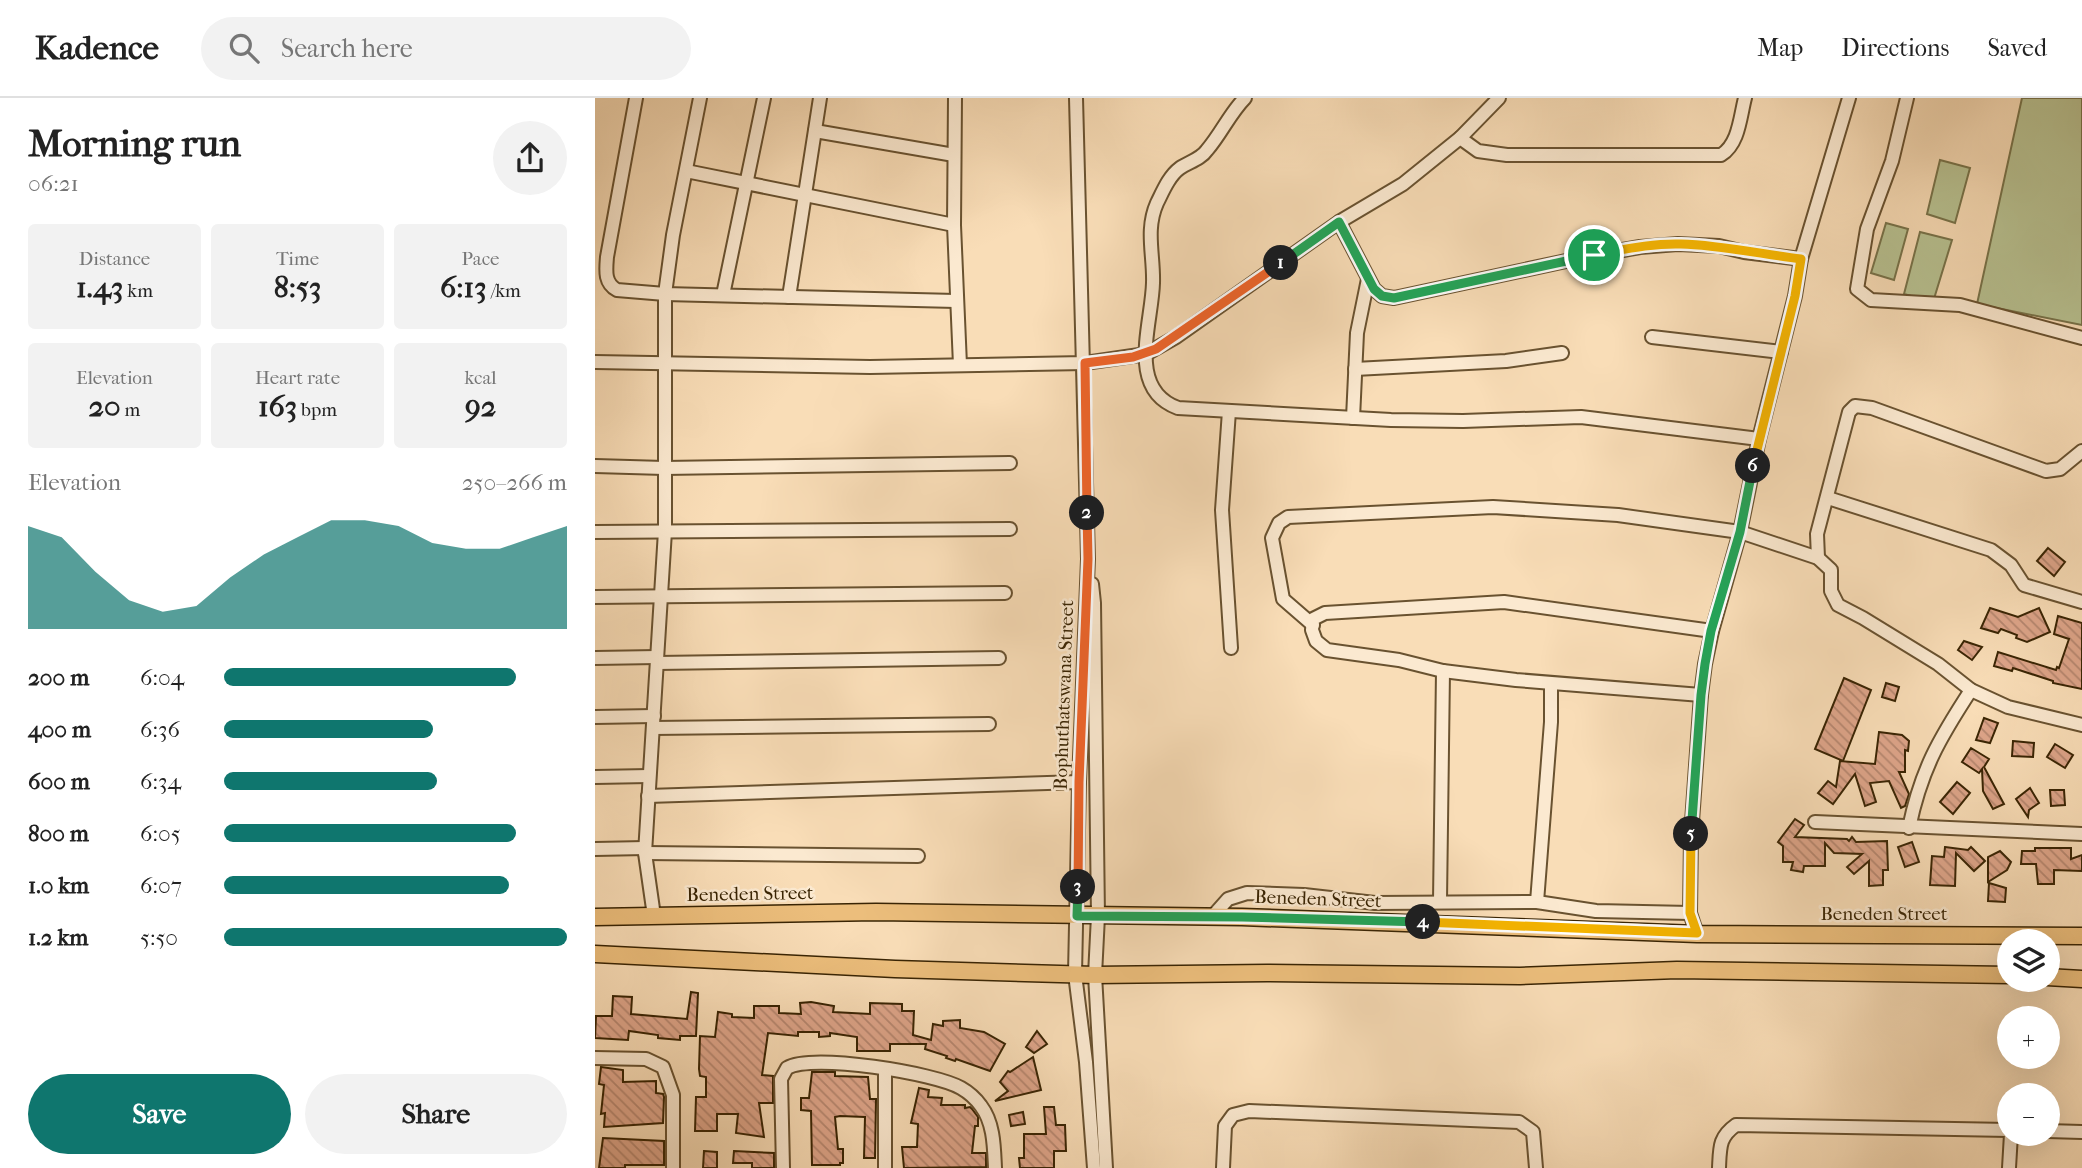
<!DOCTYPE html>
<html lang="en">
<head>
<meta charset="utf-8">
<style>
  body { margin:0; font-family:"IM FELL French Canon",serif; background:#f2f2f2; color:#222; height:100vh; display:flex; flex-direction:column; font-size:26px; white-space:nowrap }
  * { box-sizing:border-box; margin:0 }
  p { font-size:23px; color:#767676 }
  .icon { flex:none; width:38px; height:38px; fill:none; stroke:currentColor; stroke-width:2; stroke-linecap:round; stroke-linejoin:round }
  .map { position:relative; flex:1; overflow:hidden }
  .drawer { display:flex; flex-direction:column; background:#fff; width:595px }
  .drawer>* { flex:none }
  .buttons { position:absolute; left:1402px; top:831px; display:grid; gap:14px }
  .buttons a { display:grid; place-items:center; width:63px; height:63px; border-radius:50%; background:#fff; box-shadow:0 7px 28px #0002; font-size:35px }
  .pin { position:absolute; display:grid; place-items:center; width:60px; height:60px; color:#fff; margin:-30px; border:4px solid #fff; border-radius:50%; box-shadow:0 2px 7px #0007 }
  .km { position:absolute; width:35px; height:35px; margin:-18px; border-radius:50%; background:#222; color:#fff; font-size:19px; line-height:35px; text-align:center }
  .round { display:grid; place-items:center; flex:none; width:74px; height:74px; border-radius:37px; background:#f2f2f2 }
  .overview { display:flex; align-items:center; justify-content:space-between; height:119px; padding:0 28px }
  h1 { font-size:38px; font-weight:700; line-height:52px }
  .stats { display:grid; grid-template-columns:repeat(3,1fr); gap:10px; height:119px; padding:7px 28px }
  .stats div { display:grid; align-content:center; border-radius:7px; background:#f2f2f2; text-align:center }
  .stats b { font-size:30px; font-weight:700 }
  .stats small { font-size:19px; font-weight:400 }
  .stats p { font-size:19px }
  .chart { height:196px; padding:14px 28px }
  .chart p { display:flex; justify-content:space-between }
  .chart svg { width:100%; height:126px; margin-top:7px; fill:#0f766e; opacity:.7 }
  .button { display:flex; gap:14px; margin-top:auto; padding:14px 28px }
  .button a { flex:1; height:80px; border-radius:42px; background:#0f766e; color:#fff; font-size:28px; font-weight:700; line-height:80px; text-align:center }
  .button a+a { background:#f2f2f2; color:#222 }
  ul { padding:0 28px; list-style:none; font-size:23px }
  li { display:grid; grid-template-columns:112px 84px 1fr; align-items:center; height:52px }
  li i { height:18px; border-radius:9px; background:#0f766e }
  header { display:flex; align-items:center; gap:42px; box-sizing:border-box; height:98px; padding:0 35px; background:#fff; border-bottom:2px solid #e0e0e0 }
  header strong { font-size:33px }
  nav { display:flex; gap:38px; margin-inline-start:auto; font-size:24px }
  .search { width:490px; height:63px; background:#f2f2f2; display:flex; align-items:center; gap:18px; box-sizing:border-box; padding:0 24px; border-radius:38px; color:#767676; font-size:26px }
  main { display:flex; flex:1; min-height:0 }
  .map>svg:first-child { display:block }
</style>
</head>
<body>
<header>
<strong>Kadence</strong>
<div class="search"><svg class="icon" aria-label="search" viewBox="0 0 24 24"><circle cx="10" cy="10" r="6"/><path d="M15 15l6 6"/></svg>Search here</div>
<nav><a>Map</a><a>Directions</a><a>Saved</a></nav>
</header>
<main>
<section class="drawer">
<div class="overview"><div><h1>Morning run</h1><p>06:21</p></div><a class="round"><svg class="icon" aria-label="share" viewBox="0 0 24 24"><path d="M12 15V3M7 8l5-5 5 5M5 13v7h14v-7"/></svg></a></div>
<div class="stats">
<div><p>Distance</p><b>1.43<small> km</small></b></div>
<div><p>Time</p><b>8:53</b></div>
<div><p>Pace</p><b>6:13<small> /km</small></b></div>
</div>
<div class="stats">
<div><p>Elevation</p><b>20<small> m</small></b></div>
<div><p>Heart rate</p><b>163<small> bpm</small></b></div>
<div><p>kcal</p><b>92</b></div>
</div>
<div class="chart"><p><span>Elevation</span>250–266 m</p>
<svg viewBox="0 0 160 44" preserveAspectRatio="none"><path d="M0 44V8L10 12L20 24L30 34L40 38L50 36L60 26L70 18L80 12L90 6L100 6L110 8L120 14L130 16L140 16L150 12L160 8V44z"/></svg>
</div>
<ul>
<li><b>200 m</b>6:04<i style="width:85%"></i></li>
<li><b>400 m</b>6:36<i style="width:61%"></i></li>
<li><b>600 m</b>6:34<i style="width:62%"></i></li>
<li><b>800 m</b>6:05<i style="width:85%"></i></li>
<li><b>1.0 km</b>6:07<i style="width:83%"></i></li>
<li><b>1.2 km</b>5:50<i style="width:100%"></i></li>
</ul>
<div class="button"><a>Save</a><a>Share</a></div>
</section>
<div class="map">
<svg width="1487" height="1070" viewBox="0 0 1487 1070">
  <defs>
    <pattern id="building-back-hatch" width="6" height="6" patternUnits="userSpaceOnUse" patternTransform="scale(1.75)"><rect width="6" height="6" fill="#dea58a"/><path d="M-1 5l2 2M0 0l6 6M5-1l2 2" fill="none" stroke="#b5866f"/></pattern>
  </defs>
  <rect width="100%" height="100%" fill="#f9ddb7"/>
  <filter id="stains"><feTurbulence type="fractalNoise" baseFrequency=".00286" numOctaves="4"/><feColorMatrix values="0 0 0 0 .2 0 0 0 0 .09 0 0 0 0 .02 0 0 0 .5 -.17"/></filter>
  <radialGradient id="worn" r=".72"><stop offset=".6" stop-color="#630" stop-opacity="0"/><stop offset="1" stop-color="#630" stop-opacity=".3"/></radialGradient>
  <!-- green -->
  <g fill="#b8c292" stroke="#78734a" stroke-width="2">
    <polygon points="1427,0 1487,0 1487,227 1382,206"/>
    <polygon points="1345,62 1375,70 1360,125 1332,116"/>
    <polygon points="1291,125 1313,131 1299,182 1276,175"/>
    <polygon points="1325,134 1357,142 1338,204 1309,196"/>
  </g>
  <!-- building -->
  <g fill="url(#building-back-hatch)" stroke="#392403" stroke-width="2">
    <polygon points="1453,450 1470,464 1459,478 1442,463"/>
    <polygon points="1395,510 1423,519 1444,510 1455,534 1432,544 1421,540 1422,537 1406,531 1403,535 1386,530"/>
    <polygon points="1463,518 1487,525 1487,591 1458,585 1458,583 1418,570 1417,573 1399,568 1403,554 1461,572 1462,569 1464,570 1474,541 1459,536"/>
    <polygon points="1369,543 1387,549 1377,562 1363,552"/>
    <polygon points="1249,580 1276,592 1248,663 1220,651"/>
    <polygon points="1291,585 1304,589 1300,603 1287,599"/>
    <polygon points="1389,620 1403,625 1395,645 1381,642"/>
    <polygon points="1284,634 1307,637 1314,643 1313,653 1310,652 1310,674 1304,674 1314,696 1310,708 1306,710 1294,683 1275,685 1281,704 1270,708 1260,676 1238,706 1223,695 1233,683 1241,689 1245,663 1280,666"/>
    <polygon points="1418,643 1439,645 1438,659 1417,658"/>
    <polygon points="1460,646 1478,657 1470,670 1452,659"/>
    <polygon points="1376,650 1394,661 1389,669 1409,706 1398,711 1388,693 1387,671 1384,675 1367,664"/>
    <polygon points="1362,684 1375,695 1358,716 1345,704"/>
    <polygon points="1435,690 1444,705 1434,712 1433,719 1421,701"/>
    <polygon points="1455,692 1469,692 1470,707 1456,708"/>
    <polygon points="1200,721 1209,727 1200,739 1252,741 1254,743 1257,739 1261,744 1292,743 1293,772 1288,772 1288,787 1274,788 1274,763 1259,776 1252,769 1267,756 1239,755 1230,745 1230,768 1209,768 1208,774 1196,772 1198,764 1188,764 1188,748 1183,744"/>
    <polygon points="1317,744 1324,764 1310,769 1303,749"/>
    <polygon points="1350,749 1373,752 1376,749 1390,763 1379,773 1361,755 1360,788 1335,787 1337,758 1349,759"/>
    <polygon points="1440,750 1476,750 1476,761 1487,757 1487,773 1459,772 1459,786 1443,786 1441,766 1426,766 1427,753 1440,753"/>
    <polygon points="1405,753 1416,764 1412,772 1393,784 1393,759"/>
    <polygon points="1394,785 1411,790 1410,804 1393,803"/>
    <polygon points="96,894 103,895 101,938 85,938 85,942 63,940 63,937 34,933 33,942 0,940 1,918 17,918 18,898 37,899 36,916 92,921"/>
    <polygon points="216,904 239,908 238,914 275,916 275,905 307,906 307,913 319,913 318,937 336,942 338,926 348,928 348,923 365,922 365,930 389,934 410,946 395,973 361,961 360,963 351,960 352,958 330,951 331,946 295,946 295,953 262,953 262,939 235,935 235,938 224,939 224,934 203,934 203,938 173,935 167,977 178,978 178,1005 164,1005 169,1039 141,1035 143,1016 122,1016 122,1033 100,1033 101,999 111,999 111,979 105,978 104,971 105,938 120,939 123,914 137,916 137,919 159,920 159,908 184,908 184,915 206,916 205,905"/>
    <polygon points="442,933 452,946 439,955 431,949"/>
    <polygon points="438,959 446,992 400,1003 413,993 405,984 413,973 415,974"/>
    <polygon points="6,969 28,972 28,984 61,983 61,995 68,996 69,999 68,1025 9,1029 10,1015 6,1016 9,987 4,986"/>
    <polygon points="217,974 240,974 240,978 273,979 275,1001 281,1001 280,1060 269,1060 270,1019 245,1018 240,1019 243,1051 248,1051 248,1065 245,1065 245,1067 217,1067 216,1013 206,1012 206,1000 214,1000"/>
    <polygon points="324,990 334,992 333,999 347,1000 346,1007 370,1007 370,1010 375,1009 377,1011 383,1019 383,1028 380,1028 377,1055 391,1055 391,1069 309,1070 307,1049 322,1049 323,1026 316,1025"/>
    <polygon points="449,1009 459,1009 461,1027 470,1027 471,1053 459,1053 459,1070 425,1070 424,1060 429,1060 429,1036 451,1036"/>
    <polygon points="428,1014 430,1026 416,1028 414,1017"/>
    <polygon points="8,1040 69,1043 69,1067 30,1067 30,1070 4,1070"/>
    <polygon points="109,1053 122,1054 122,1070 108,1070"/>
    <polygon points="139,1053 179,1055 179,1070 157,1070 157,1065 138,1065"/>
  </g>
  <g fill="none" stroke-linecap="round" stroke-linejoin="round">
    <defs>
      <g id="minor">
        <path d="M41 0 12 159C11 172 9 185 22 192L70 196 361 203"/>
        <polyline points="360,0 359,127 365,267"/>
        <polyline points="481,0 493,461 484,684 480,876 491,964 499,1070"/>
        <path d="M650 0C635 15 626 36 612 52 606 61 594 64 585 70 574 78 568 93 562 105 550 132 559 157 558 185 557 226 531 291 583 310L796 322 868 323 986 319 1164 341"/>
        <polyline points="1312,0 1297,63 1272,131 1262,191 1276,202 1365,207 1487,240"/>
        <polyline points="220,33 359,57"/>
        <path d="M865 40 883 53 912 57H1126C1144 46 1145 19 1150 0"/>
        <polyline points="91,73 359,127"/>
        <polyline points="744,124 779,191 787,198 799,200 999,157 1045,149 1083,146 1124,148 1149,154 1206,161"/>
        <polyline points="128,197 169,0"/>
        <polyline points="194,199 225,0"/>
        <polyline points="1057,239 1186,254"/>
        <polyline points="0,264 275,269 490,265 551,256 581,239 744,124 808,86 865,40 904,0"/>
        <polyline points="760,271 911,263 967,255"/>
        <polyline points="634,313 627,412 636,550"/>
        <polyline points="758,320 762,235 773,181"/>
        <polyline points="0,368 69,370 415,365"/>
        <polyline points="1233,400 1396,452 1416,467 1429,487 1487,504"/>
        <polyline points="0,434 415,431"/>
        <polyline points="1223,460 1222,436 1254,314 1260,308 1277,310 1451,373 1465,371 1487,353"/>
        <polyline points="497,486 499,505 503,818 500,877 511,1070"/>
        <polyline points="0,499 410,495"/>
        <polyline points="718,527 688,501 677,440 684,425 693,419 898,409 1023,417 1145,434 1223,460 1236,472 1236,493 1243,507 1268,520 1343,566 1376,592 1413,609 1487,627"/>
        <polyline points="0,560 62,559"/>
        <polyline points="62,565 404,560"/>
        <polyline points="1106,597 921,582 848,573 804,562 732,552 721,543 717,532 718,521 730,515 909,504 1117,533"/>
        <polyline points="0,619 59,618"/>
        <polyline points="58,630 394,626"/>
        <polyline points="0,679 54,678"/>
        <polyline points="53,698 484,684"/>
        <polyline points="1220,724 1487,736"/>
        <path d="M1314 730C1326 672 1344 641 1376 592"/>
        <polyline points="0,751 50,750"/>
        <polyline points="50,755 323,758"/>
        <polyline points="845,803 848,573"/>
        <polyline points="942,804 956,624 956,586"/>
        <polyline points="59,818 50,755 70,433 70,196 78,137 105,0"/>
        <polyline points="617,819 633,801 652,795 709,797 780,805 942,804 1001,813 1095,815"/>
        <polyline points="1102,836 1095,815 1096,738 1106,597 1110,566 1117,533 1145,434 1164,341 1200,198 1206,161 1254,0"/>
        <polyline points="0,960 51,961 68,969 78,997 78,1070"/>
        <polyline points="1452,1033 1487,1034"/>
        <path d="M188 1070 186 981 192 970C217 955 340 975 366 990 373 994 381 1001 386 1008 399 1025 399 1049 400 1070"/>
        <polyline points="290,1070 290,971"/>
        <polyline points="628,1070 630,1028 638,1017 654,1013 924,1024 938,1034 941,1070"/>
        <path d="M1124 1070C1125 1049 1124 1039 1141 1027L1414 1032"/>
        <polyline points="1414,1070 1416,1036"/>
      </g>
      <g id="major">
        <polyline points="0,819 281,814 647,819 1102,836 1487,838"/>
        <polyline points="0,856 300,871 500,877 672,875 925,878 1082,872 1414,877"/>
        <polyline points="1452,879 1487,881"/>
      </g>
    </defs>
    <!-- minor casing -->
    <use href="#minor" stroke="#695230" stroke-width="16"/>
    <!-- major casing -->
    <use href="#major" stroke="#392403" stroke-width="19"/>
    <!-- minor -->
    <use href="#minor" stroke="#fbe9d0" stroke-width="12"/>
    <!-- major -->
    <use href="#major" stroke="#ecbe7c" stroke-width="16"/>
  </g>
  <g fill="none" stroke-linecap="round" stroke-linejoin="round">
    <defs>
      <polyline id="split-1" points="686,165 744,124 779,191 787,198 799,200 999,157"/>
      <polyline id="split-2" points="492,415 490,265 538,259 561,251 686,165"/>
      <polyline id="split-3" points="483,789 484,684 493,461 492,415"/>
      <polyline id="split-4" points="483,789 482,818 647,819 828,824"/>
      <polyline id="split-5" points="828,824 1102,835 1095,815 1096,736"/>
      <polyline id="split-6" points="1096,736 1106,597 1110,566 1116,533 1145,434 1158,368"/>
      <path id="split-7" d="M999 157C1027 152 1057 145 1086 146 1126 147 1166 156 1206 161L1200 198 1158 368"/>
    </defs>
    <!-- split-1 casing -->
    <use href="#split-1" stroke="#fff" stroke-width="14"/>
    <!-- split-2 casing -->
    <use href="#split-2" stroke="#fff" stroke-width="14"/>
    <!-- split-3 casing -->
    <use href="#split-3" stroke="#fff" stroke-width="14"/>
    <!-- split-4 casing -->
    <use href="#split-4" stroke="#fff" stroke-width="14"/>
    <!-- split-5 casing -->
    <use href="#split-5" stroke="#fff" stroke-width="14"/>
    <!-- split-6 casing -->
    <use href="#split-6" stroke="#fff" stroke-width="14"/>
    <!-- split-7 casing -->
    <use href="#split-7" stroke="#fff" stroke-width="14"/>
    <!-- split-1 -->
    <use href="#split-1" stroke="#22a559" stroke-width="9"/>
    <!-- split-2 -->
    <use href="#split-2" stroke="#f0652b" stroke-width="9"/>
    <!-- split-3 -->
    <use href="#split-3" stroke="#f0652b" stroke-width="9"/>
    <!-- split-4 -->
    <use href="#split-4" stroke="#22a559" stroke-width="9"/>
    <!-- split-5 -->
    <use href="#split-5" stroke="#f5b400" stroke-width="9"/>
    <!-- split-6 -->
    <use href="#split-6" stroke="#22a559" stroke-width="9"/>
    <!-- split-7 -->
    <use href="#split-7" stroke="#f5b400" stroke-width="9"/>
  </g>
  <g text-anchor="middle" stroke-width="5" stroke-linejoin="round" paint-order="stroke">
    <!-- street labels -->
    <g font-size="19" fill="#392403" stroke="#fbe9d0">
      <text transform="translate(468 597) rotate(-88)" y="7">Bophuthatswana Street</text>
      <text transform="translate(155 795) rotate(-1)" y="7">Beneden Street</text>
      <text transform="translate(723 800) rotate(2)" y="7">Beneden Street</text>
      <text x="1289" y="822">Beneden Street</text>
    </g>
  </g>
  <rect width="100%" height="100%" filter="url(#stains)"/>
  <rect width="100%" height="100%" fill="url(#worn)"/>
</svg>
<div class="buttons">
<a><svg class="icon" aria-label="layers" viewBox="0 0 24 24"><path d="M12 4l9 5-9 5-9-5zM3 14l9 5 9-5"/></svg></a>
<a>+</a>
<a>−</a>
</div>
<div class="pin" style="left:999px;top:157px;background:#1e9e55"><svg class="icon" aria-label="arrive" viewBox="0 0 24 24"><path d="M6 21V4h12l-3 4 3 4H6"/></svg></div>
<b class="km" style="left:686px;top:165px">1</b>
<b class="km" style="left:492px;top:415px">2</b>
<b class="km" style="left:483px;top:789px">3</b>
<b class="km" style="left:828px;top:824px">4</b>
<b class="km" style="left:1096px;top:736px">5</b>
<b class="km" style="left:1158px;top:368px">6</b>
</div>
</main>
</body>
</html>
